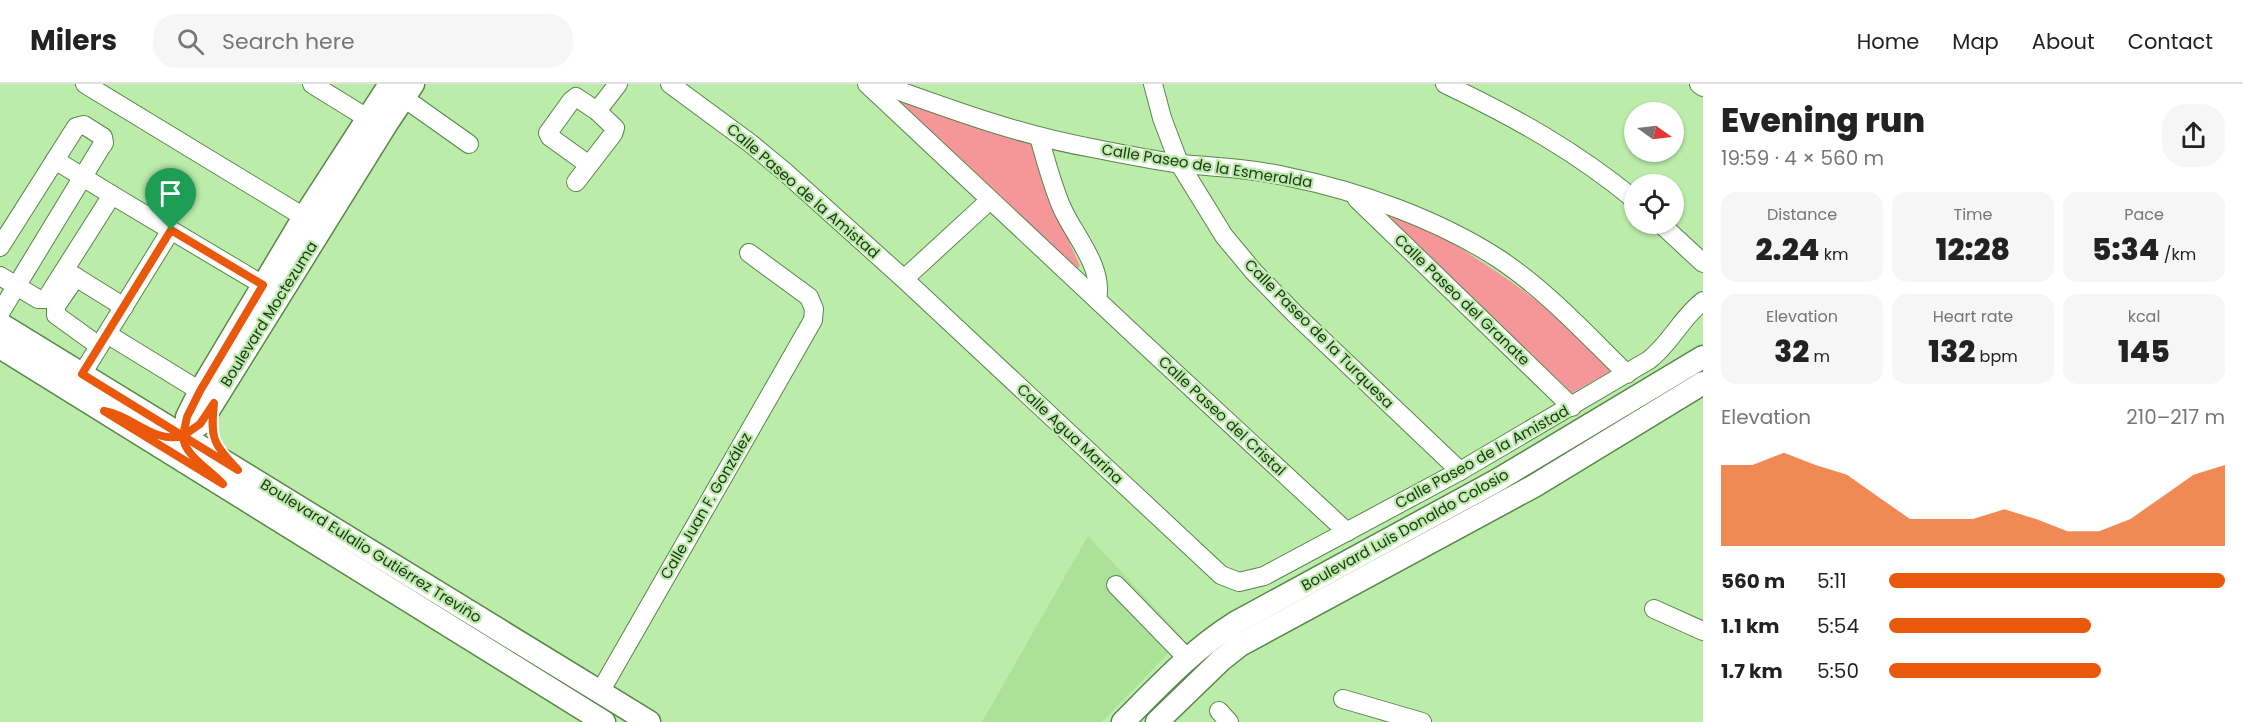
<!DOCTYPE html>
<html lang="en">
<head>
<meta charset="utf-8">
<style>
  body { margin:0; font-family:Poppins,sans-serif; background:#f6f6f6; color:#222; height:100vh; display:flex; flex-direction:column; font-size:22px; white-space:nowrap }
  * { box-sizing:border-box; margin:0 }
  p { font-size:20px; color:#767676 }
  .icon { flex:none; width:33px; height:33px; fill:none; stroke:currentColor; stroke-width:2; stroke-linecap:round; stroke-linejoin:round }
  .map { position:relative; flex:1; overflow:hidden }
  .drawer { display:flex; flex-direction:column; background:#fff; width:540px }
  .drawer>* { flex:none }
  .needle { width:39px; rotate:104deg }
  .buttons { position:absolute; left:1624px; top:18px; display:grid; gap:12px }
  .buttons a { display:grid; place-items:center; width:60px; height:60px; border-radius:50%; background:#fff; box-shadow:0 2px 4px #0004; font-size:30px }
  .pin { position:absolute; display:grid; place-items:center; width:51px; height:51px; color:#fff; margin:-62px -26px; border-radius:50% 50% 50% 0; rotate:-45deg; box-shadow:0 0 6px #0007 }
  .pin .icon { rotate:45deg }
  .round { display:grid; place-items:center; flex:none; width:63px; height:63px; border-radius:24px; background:#f6f6f6 }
  .head { display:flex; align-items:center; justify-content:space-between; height:102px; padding:0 18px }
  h1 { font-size:33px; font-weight:800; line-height:45px }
  .stats { display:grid; grid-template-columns:repeat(3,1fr); gap:9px; height:102px; padding:6px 18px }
  .stats div { display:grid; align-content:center; border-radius:15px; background:#f6f6f6; text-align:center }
  .stats b { font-size:30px; font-weight:800 }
  .stats small { font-size:16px; font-weight:400 }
  .stats p { font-size:16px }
  .chart { height:168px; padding:12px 18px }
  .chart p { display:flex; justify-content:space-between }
  .chart svg { width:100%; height:108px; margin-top:6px; fill:#ea580c; opacity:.7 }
  ul { padding:0 18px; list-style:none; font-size:20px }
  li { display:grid; grid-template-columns:96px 72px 1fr; align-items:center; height:45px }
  li i { height:15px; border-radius:8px; background:#ea580c }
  header { display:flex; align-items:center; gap:36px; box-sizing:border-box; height:84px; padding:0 30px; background:#fff; border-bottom:2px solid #e0e0e0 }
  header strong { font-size:28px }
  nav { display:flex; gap:33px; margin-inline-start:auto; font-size:21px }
  .search { width:420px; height:54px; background:#f6f6f6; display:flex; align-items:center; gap:15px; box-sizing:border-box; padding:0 21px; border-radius:24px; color:#767676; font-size:22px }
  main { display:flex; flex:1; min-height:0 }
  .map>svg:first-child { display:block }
</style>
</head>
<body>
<header>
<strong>Milers</strong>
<div class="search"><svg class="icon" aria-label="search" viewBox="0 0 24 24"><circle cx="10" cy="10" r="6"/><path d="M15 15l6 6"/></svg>Search here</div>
<nav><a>Home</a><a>Map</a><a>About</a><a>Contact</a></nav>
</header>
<main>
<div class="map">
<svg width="1703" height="638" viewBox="0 0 1703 638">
  <rect width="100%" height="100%" fill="#bbecaa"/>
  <!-- built -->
  <polygon fill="#abe199" points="1088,452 1183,554 1102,638 982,638"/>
  <!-- green -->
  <g fill="#f5979a">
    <polygon points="907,15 1032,60 1042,98 1080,182 1076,186 901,21"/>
    <path d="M1394 129C1421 139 1447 155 1471 171 1522 203 1565 238 1609 279V288L1572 309 1391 137Z"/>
  </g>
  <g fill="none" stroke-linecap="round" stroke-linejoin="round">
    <defs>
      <g id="minor">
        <polyline points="85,0 304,133"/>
        <polyline points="312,0 367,34"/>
        <path d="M670 0 750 59 785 88 904 195 1221 491 1239 498 1264 492 1460 387 1649 276C1671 259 1681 234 1703 217"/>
        <polyline points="867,0 1143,259 1347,448"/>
        <path d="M880 0C950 25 1019 51 1092 64 1122 70 1152 76 1181 80 1217 83 1254 85 1289 93 1359 107 1439 136 1499 175 1547 207 1586 250 1627 290"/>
        <polyline points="1153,0 1162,34 1179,79 1224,152 1254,188 1295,230 1460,387"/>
        <path d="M1445 0C1516 34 1574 66 1635 116"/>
        <polyline points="1699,0 1703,3"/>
        <polyline points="404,14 469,60"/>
        <polyline points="597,27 618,0"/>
        <path d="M1039 53C1046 77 1052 101 1062 124 1075 153 1104 183 1097 216"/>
        <polyline points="55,76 112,111"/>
        <polyline points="576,98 613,50 615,44 597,27 576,13 571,17 548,49 550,53 589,81"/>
        <polyline points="1357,115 1572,323"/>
        <polyline points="1661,140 1703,179"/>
        <polyline points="0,163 76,43 84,41 103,53 104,59 101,63 0,229"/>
        <polyline points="66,187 124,223"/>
        <polyline points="0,192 38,215 46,215 112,111 263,201"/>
        <polyline points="76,193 56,222 56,231 99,262"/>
        <polyline points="904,195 990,116"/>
        <polyline points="107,250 200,307"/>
        <polyline points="82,290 171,146"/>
        <polyline points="1116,501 1187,574"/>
        <polyline points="1654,525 1703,547"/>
        <polyline points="600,608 813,236 814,225 809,213 749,169"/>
        <polyline points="1343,615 1422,638"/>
        <polyline points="1219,627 1229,638"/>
      </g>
      <g id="major">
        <polyline points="0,240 649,638"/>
        <polyline points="0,263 604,638"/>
        <polyline points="171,354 183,352 200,340 387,39 413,0"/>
        <polyline points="184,358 187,333 200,307 304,133 390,0"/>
        <path d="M1123 638C1159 602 1192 566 1235 539L1496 397 1703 273"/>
        <polyline points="1157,638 1221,576 1240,561 1534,402 1703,299"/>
      </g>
    </defs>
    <!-- minor casing -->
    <use href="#minor" stroke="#598649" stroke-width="20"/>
    <!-- major casing -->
    <use href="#major" stroke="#598649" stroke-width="25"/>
    <!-- minor -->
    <use href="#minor" stroke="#fff" stroke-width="18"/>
    <!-- major -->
    <use href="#major" stroke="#fff" stroke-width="22"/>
  </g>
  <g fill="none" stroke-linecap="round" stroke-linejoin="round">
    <defs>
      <path id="route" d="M171 146 263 201 200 307 187 333 183 352C153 360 132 331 104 327L223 400C211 386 184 372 183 352L200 340 214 319C210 355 213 359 238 386L82 290 171 146"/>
    </defs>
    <!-- route casing -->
    <use href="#route" stroke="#fff" stroke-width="12"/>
    <!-- route -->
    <use href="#route" stroke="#ea580c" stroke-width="8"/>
  </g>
  <g text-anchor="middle" stroke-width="4.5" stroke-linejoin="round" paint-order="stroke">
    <!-- street labels -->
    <g font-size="15" fill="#24371d" stroke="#bbecaa">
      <text transform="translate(1207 82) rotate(9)" y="5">Calle Paseo de la Esmeralda</text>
      <text transform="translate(803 107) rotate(41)" y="5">Calle Paseo de la Amistad</text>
      <text transform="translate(1462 216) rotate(44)" y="5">Calle Paseo del Granate</text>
      <text transform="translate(269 230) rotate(-58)" y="5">Boulevard Moctezuma</text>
      <text transform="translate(1319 250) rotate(45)" y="5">Calle Paseo de la Turquesa</text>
      <text transform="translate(1222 332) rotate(43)" y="5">Calle Paseo del Cristal</text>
      <text transform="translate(1070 350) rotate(43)" y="5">Calle Agua Marina</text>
      <text transform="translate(1482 373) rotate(-29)" y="5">Calle Paseo de la Amistad</text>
      <text transform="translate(706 422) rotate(-60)" y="5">Calle Juan F. González</text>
      <text transform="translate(1405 446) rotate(-29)" y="5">Boulevard Luis Donaldo Colosio</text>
      <text transform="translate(371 467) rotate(32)" y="5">Boulevard Eulalio Gutiérrez Treviño</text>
    </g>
  </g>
</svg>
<div class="buttons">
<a><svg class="needle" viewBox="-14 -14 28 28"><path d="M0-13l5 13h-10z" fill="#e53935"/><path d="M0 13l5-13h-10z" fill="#767676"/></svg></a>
<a><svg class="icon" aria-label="locate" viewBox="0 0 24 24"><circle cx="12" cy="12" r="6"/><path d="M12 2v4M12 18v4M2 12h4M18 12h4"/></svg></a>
</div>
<div class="pin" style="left:171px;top:146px;background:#1e9e55"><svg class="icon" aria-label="arrive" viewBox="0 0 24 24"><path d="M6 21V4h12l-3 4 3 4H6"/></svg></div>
</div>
<section class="drawer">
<div class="head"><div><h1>Evening run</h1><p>19:59 · 4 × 560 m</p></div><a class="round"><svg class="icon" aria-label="share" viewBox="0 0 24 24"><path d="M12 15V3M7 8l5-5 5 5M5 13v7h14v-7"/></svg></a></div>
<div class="stats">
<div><p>Distance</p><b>2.24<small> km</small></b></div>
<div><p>Time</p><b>12:28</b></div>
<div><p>Pace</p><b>5:34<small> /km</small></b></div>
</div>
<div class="stats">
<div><p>Elevation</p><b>32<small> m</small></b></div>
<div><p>Heart rate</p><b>132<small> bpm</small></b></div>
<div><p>kcal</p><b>145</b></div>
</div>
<div class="chart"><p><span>Elevation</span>210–217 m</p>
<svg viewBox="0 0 160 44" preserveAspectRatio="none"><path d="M0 44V11L10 11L20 6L30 11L40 15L50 24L60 33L70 33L80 33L90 29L100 33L110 38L120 38L130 33L140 24L150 15L160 11V44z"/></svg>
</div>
<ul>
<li><b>560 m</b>5:11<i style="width:100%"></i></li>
<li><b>1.1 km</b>5:54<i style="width:60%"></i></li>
<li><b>1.7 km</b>5:50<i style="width:63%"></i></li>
</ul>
</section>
</main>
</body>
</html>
